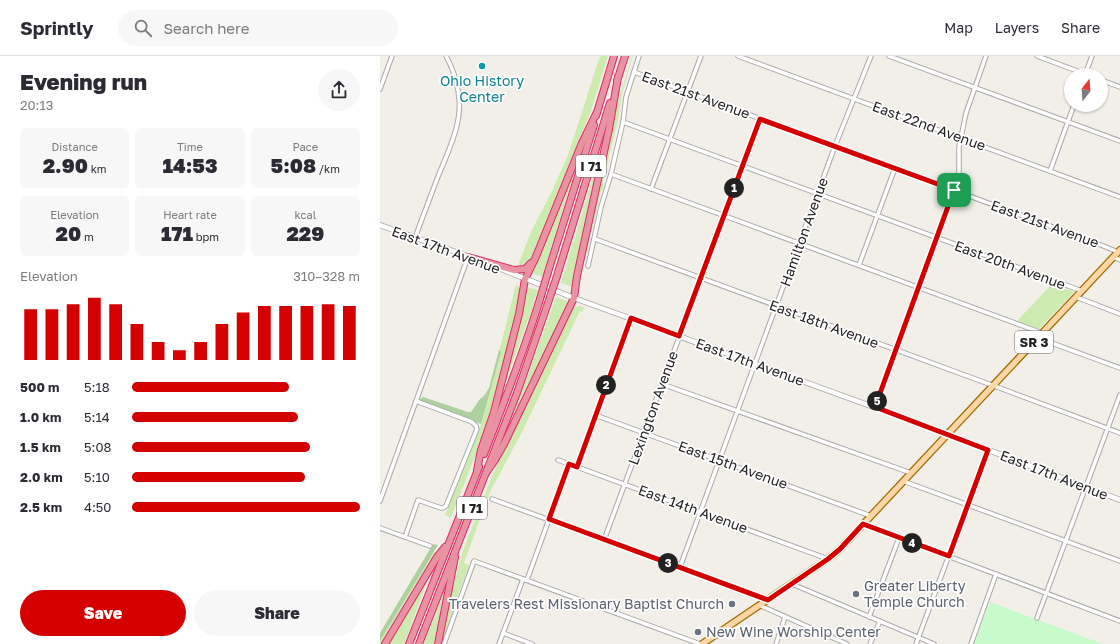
<!DOCTYPE html>
<html lang="en">
<head>
<meta charset="utf-8">
<style>
  body { margin:0; font-family:"Golos Text",sans-serif; background:#f7f7f7; color:#2b2b33; height:100vh; display:flex; flex-direction:column; font-size:15px; white-space:nowrap }
  * { box-sizing:border-box; margin:0 }
  p { font-size:13px; color:#7c7c81 }
  .icon { flex:none; width:22px; height:22px; fill:none; stroke:currentColor; stroke-width:2; stroke-linecap:round; stroke-linejoin:round }
  .map { position:relative; flex:1; overflow:hidden }
  .side { display:flex; flex-direction:column; background:#fff; width:380px }
  .side>* { flex:none }
  .needle { width:26px; rotate:17deg }
  .fabs { position:absolute; left:684px; top:12px; display:grid; gap:8px }
  .fabs a { display:grid; place-items:center; width:44px; height:44px; border-radius:50%; background:#fff; box-shadow:0 1px 3px #0004; font-size:20px }
  .pin { position:absolute; display:grid; place-items:center; width:34px; height:34px; color:#fff; margin:-17px; border-radius:8px; box-shadow:0 2px 6px #0006 }
  .km { position:absolute; width:20px; height:20px; margin:-10px; border-radius:50%; background:#222; color:#fff; font-size:11px; line-height:20px; text-align:center }
  .round { display:grid; place-items:center; flex:none; width:42px; height:42px; border-radius:21px; background:#f7f7f7 }
  .overview { display:flex; align-items:center; justify-content:space-between; height:68px; padding:0 20px }
  h1 { font-size:22px; font-weight:800; line-height:30px }
  .stats { display:grid; grid-template-columns:repeat(3,1fr); gap:6px; height:68px; padding:4px 20px }
  .stats div { display:grid; align-content:center; border-radius:6px; background:#f7f7f7; text-align:center }
  .stats b { font-size:20px; font-weight:800 }
  .stats small { font-size:11px; font-weight:400 }
  .stats p { font-size:11px }
  .chart { height:112px; padding:8px 20px }
  .chart p { display:flex; justify-content:space-between }
  .chart svg { width:100%; height:72px; margin-top:4px; stroke:#d40000; stroke-width:6 }
  .primary-button { display:flex; gap:8px; margin-top:auto; padding:8px 20px }
  .primary-button a { flex:1; height:46px; border-radius:24px; background:#d40000; color:#fff; font-size:16px; font-weight:800; line-height:46px; text-align:center }
  .primary-button a+a { background:#f7f7f7; color:#2b2b33 }
  ul { padding:0 20px; list-style:none; font-size:13px }
  li { display:grid; grid-template-columns:64px 48px 1fr; align-items:center; height:30px }
  li i { height:10px; border-radius:5px; background:#d40000 }
  header { display:flex; align-items:center; gap:24px; box-sizing:border-box; height:56px; padding:0 20px; background:#fff; border-bottom:1px solid #e1e1e2 }
  header strong { font-size:19px }
  nav { display:flex; gap:22px; margin-inline-start:auto; font-size:14px }
  .search { width:280px; height:36px; background:#f7f7f7; display:flex; align-items:center; gap:10px; box-sizing:border-box; padding:0 14px; border-radius:22px; color:#7c7c81; font-size:15px }
  main { display:flex; flex:1; min-height:0 }
  .map>svg:first-child { display:block }
</style>
</head>
<body>
<header>
<strong>Sprintly</strong>
<div class="search"><svg class="icon" aria-label="search" viewBox="0 0 24 24"><circle cx="10" cy="10" r="6"/><path d="M15 15l6 6"/></svg>Search here</div>
<nav><a>Map</a><a>Layers</a><a>Share</a></nav>
</header>
<main>
<section class="side">
<div class="overview"><div><h1>Evening run</h1><p>20:13</p></div><a class="round"><svg class="icon" aria-label="share" viewBox="0 0 24 24"><path d="M12 15V3M7 8l5-5 5 5M5 13v7h14v-7"/></svg></a></div>
<div class="stats">
<div><p>Distance</p><b>2.90<small> km</small></b></div>
<div><p>Time</p><b>14:53</b></div>
<div><p>Pace</p><b>5:08<small> /km</small></b></div>
</div>
<div class="stats">
<div><p>Elevation</p><b>20<small> m</small></b></div>
<div><p>Heart rate</p><b>171<small> bpm</small></b></div>
<div><p>kcal</p><b>229</b></div>
</div>
<div class="chart"><p><span>Elevation</span>310–328 m</p>
<svg viewBox="0 0 160 44" preserveAspectRatio="none"><path d="M5 44V13M15 44V13M25 44V10M35 44V6M45 44V10M55 44V22M65 44V33M75 44V38M85 44V33M95 44V22M105 44V15M115 44V11M125 44V11M135 44V11M145 44V10M155 44V11"/></svg>
</div>
<ul>
<li><b>500 m</b>5:18<i style="width:69%"></i></li>
<li><b>1.0 km</b>5:14<i style="width:73%"></i></li>
<li><b>1.5 km</b>5:08<i style="width:78%"></i></li>
<li><b>2.0 km</b>5:10<i style="width:76%"></i></li>
<li><b>2.5 km</b>4:50<i style="width:100%"></i></li>
</ul>
<div class="primary-button"><a>Save</a><a>Share</a></div>
</section>
<div class="map">
<svg width="740" height="588" viewBox="0 0 740 588">
  <rect width="100%" height="100%" fill="#f2efe9"/>
  <!-- grass -->
  <g fill="#cdebb0">
    <polygon points="220,0 228,0 211,55 181,129 155,203 139,214 139,207 151,176 172,135 188,99"/>
    <path d="M252 0H253L249 13 242 39 238 64 223 126C224 130 224 133 221 136L198 232V228L236 53Z"/>
    <polygon points="224,85 192,231 181,227"/>
    <polygon points="200,99 162,221 152,217"/>
    <polygon points="136,228 140,233 141,233 141,236 108,363 103,380 72,459 70,462 65,459 101,368"/>
    <polygon points="672,228 694,236 659,273 638,265 638,264"/>
    <polygon points="147,231 158,234 151,256 118,348"/>
    <polygon points="176,241 187,245 188,247 157,315 132,363"/>
    <polygon points="194,250 195,251 199,250 204,251 202,256 200,255 143,374 110,436 84,507 89,509 70,562 69,567 62,588 60,588 73,530 82,497 114,415"/>
    <polygon points="54,496 56,497 48,512 1,588 0,588 0,585"/>
    <polygon points="49,521 24,588 9,588 25,559"/>
    <polygon points="66,531 55,588 44,588"/>
  </g>
  <!-- forest -->
  <g fill="#add19e">
    <polygon points="119,294 120,294 121,296 101,368 98,367 40,345 40,343 43,341 88,356 91,356 100,343 104,340 109,332"/>
    <polygon points="53,488 58,489 0,585 0,577"/>
  </g>
  <!-- park -->
  <polygon fill="#c8facc" points="610,546 723,588 594,588"/>
  <g fill="none" stroke-linecap="round" stroke-linejoin="round">
    <defs>
      <g id="minor">
        <polyline points="358,0 740,141"/>
        <polyline points="509,0 740,85"/>
        <polyline points="657,0 708,19"/>
        <polyline points="254,16 711,185 738,196"/>
        <polyline points="705,19 712,0"/>
        <polyline points="721,24 740,31"/>
        <polyline points="0,33 12,0"/>
        <polyline points="243,66 702,235"/>
        <polyline points="670,115 694,49"/>
        <polyline points="231,118 662,277"/>
        <polyline points="271,133 321,0"/>
        <path d="M35 182C43 160 51 139 59 118 66 102 73 86 77 69 83 46 77 20 66 0"/>
        <polyline points="215,183 617,331 740,377"/>
        <polyline points="733,201 740,204"/>
        <polyline points="479,209 515,112"/>
        <polyline points="208,210 221,151 231,118 243,66 246,41 259,0"/>
        <polyline points="696,241 740,258"/>
        <polyline points="658,282 740,312"/>
        <polyline points="282,328 531,417"/>
        <polyline points="495,351 574,134 579,118 579,91 586,57 606,0"/>
        <polyline points="215,359 491,460"/>
        <polyline points="178,404 448,503"/>
        <polyline points="197,411 251,262"/>
        <polyline points="523,425 740,505"/>
        <polyline points="112,443 388,544"/>
        <polyline points="0,445 88,201"/>
        <polyline points="483,468 740,565"/>
        <polyline points="0,472 50,490"/>
        <polyline points="25,481 38,444 61,452 63,452 66,450 97,373 96,370 92,366 36,345"/>
        <polyline points="224,484 380,63"/>
        <polyline points="300,511 455,90 491,0"/>
        <polyline points="147,524 189,408"/>
        <polyline points="412,528 554,588"/>
        <polyline points="379,549 467,588"/>
        <polyline points="489,561 519,482"/>
        <polyline points="657,562 740,339"/>
        <polyline points="123,577 152,588"/>
        <polyline points="64,588 94,505 320,588"/>
        <polyline points="119,588 143,523"/>
        <polyline points="396,588 405,561"/>
        <polyline points="490,588 500,565"/>
        <polyline points="536,588 608,394"/>
        <polyline points="591,588 616,518"/>
      </g>
      <g id="tertiary">
        <polyline points="0,169 90,201"/>
        <polyline points="116,211 194,242 540,368 740,444"/>
      </g>
      <polyline id="primary" points="322,588 448,503 460,493 740,194"/>
      <g id="motorway">
        <polyline points="237,25 245,0"/>
        <polyline points="216,60 234,0"/>
        <polyline points="88,201 134,214 145,213 151,207"/>
        <polyline points="168,216 214,69"/>
        <polyline points="177,220 230,47"/>
        <path d="M104 398C124 347 144 295 160 243"/>
        <polyline points="97,414 101,394 114,356 139,258 145,223 155,203 202,87 217,56"/>
        <polyline points="106,417 115,404 124,388 194,242 197,220 229,73 238,21"/>
        <polyline points="5,588 57,501 65,491"/>
        <polyline points="29,588 99,411"/>
        <polyline points="39,588 137,337 168,247"/>
        <polyline points="58,588 75,501"/>
      </g>
    </defs>
    <!-- minor casing -->
    <use href="#minor" stroke="#a9a9a9" stroke-width="5.5"/>
    <!-- tertiary casing -->
    <use href="#tertiary" stroke="#a9a9a9" stroke-width="6"/>
    <!-- primary casing -->
    <use href="#primary" stroke="#a06b00" stroke-width="8"/>
    <!-- motorway casing -->
    <use href="#motorway" stroke="#dc2a67" stroke-width="8"/>
    <!-- minor -->
    <use href="#minor" stroke="#fff" stroke-width="3.5"/>
    <!-- tertiary -->
    <use href="#tertiary" stroke="#fff" stroke-width="4.5"/>
    <!-- primary -->
    <use href="#primary" stroke="#fcd6a4" stroke-width="5.5"/>
    <!-- motorway -->
    <use href="#motorway" stroke="#e892a2" stroke-width="6"/>
    <defs>
      <g id="motorway-bridge">
        <polyline points="160,243 168,216"/>
        <polyline points="168,247 177,220"/>
      </g>
    </defs>
    <!-- motorway-bridge casing -->
    <use href="#motorway-bridge" stroke="#dc2a67" stroke-width="8" stroke-linecap="butt"/>
    <!-- motorway-bridge -->
    <use href="#motorway-bridge" stroke="#e892a2" stroke-width="6"/>
  </g>
  <g fill="none" stroke-linecap="round" stroke-linejoin="round">
    <defs>
      <polygon id="route" points="380,63 574,134 495,351 608,394 569,500 483,468 460,493 448,503 388,544 169,463 189,408 197,411 251,262 299,280"/>
    </defs>
    <!-- route casing -->
    <use href="#route" stroke="#fff" stroke-width="8"/>
    <!-- route -->
    <use href="#route" stroke="#d40000" stroke-width="5"/>
  </g>
  <!-- markers -->
  <circle fill="#0f9aa8" stroke="#fff" stroke-width="1.5" cx="102" cy="10" r="4"/>
  <g fill="#6b7280" stroke="#fff" stroke-width="1.5">
    <circle cx="476" cy="538" r="4"/>
    <circle cx="352" cy="548" r="4"/>
    <circle cx="318" cy="576" r="4"/>
  </g>
  <g text-anchor="middle" stroke-width="3.5" stroke-linejoin="round" paint-order="stroke">
    <!-- shield labels -->
    <g fill="#fff" stroke="#646464" stroke-width="1">
      <rect x="196" y="99" width="30" height="22" rx="3"/>
      <rect x="635" y="275" width="38" height="22" rx="3"/>
      <rect x="77" y="441" width="30" height="22" rx="3"/>
    </g>
    <g font-size="13" font-weight="bold" fill="#222">
      <text x="211" y="115">I 71</text>
      <text x="654" y="291">SR 3</text>
      <text x="92" y="457">I 71</text>
    </g>
    <!-- culture labels -->
    <g font-size="14" fill="#0d838f" stroke="#fff">
      <text x="102" y="30">Ohio History<tspan x="102" dy="16">Center</tspan></text>
    </g>
    <!-- street labels -->
    <g font-size="14" fill="#222" stroke="#fff">
      <text transform="translate(316 39) rotate(20)" y="5">East 21st Avenue</text>
      <text transform="translate(549 70) rotate(20)" y="5">East 22nd Avenue</text>
      <text transform="translate(665 168) rotate(20)" y="5">East 21st Avenue</text>
      <text transform="translate(424 176) rotate(-70)" y="5">Hamilton Avenue</text>
      <text transform="translate(66 194) rotate(20)" y="5">East 17th Avenue</text>
      <text transform="translate(630 209) rotate(20)" y="5">East 20th Avenue</text>
      <text transform="translate(444 268) rotate(20)" y="5">East 18th Avenue</text>
      <text transform="translate(370 306) rotate(20)" y="5">East 17th Avenue</text>
      <text transform="translate(273 352) rotate(-70)" y="5">Lexington Avenue</text>
      <text transform="translate(353 409) rotate(20)" y="5">East 15th Avenue</text>
      <text transform="translate(674 419) rotate(21)" y="5">East 17th Avenue</text>
      <text transform="translate(313 453) rotate(20)" y="5">East 14th Avenue</text>
    </g>
    <!-- worship labels -->
    <g font-size="14" fill="#5b616d" stroke="#fff" text-anchor="start">
      <text x="484" y="535">Greater Liberty<tspan x="484" dy="16">Temple Church</tspan></text>
      <text x="344" y="553" text-anchor="end">Travelers Rest Missionary Baptist Church</text>
      <text x="326" y="581">New Wine Worship Center</text>
    </g>
  </g>
</svg>
<div class="fabs">
<a><svg class="needle" viewBox="-14 -14 28 28"><path d="M0-13l5 13h-10z" fill="#e53935"/><path d="M0 13l5-13h-10z" fill="#7c7c81"/></svg></a>
</div>
<div class="pin" style="left:574px;top:134px;background:#1e9e55"><svg class="icon" aria-label="arrive" viewBox="0 0 24 24"><path d="M6 21V4h12l-3 4 3 4H6"/></svg></div>
<b class="km" style="left:354px;top:132px">1</b>
<b class="km" style="left:226px;top:329px">2</b>
<b class="km" style="left:288px;top:507px">3</b>
<b class="km" style="left:532px;top:487px">4</b>
<b class="km" style="left:497px;top:345px">5</b>
</div>
</main>
</body>
</html>
